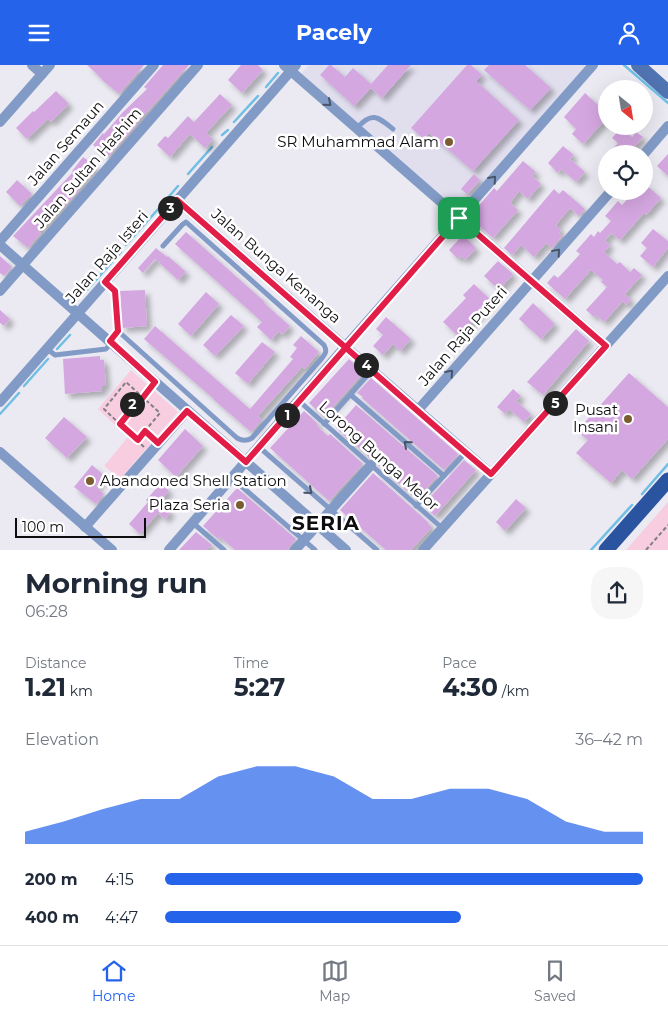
<!DOCTYPE html>
<html lang="en">
<head>
<meta charset="utf-8">
<style>
  body { margin:0; font-family:Montserrat,sans-serif; background:#f6f6f7; color:#1f2937; height:100vh; display:flex; flex-direction:column; font-size:19px; white-space:nowrap }
  * { box-sizing:border-box; margin:0 }
  p { font-size:16px; color:#747a83 }
  .icon { flex:none; width:28px; height:28px; fill:none; stroke:currentColor; stroke-width:2; stroke-linecap:round; stroke-linejoin:round }
  .map { position:relative; height:485px; overflow:hidden }
  .panel { display:flex; flex-direction:column; background:#fff; flex:1 }
  .panel>* { flex:none }
  .needle { width:32px; rotate:150deg }
  .buttons { position:absolute; left:598px; top:15px; display:grid; gap:10px }
  .buttons a { display:grid; place-items:center; width:55px; height:55px; border-radius:50%; background:#fff; box-shadow:0 5px 20px #0002; font-size:25px }
  .scale { position:absolute; left:15px; bottom:12px; width:131px; box-sizing:border-box; padding-left:5px; border:2px solid #0d0d0f; border-top:0; font-size:14px; line-height:18px; white-space:nowrap; color:#0d0d0f; -webkit-text-stroke:4px #fff; paint-order:stroke }
  .pin { position:absolute; display:grid; place-items:center; width:42px; height:42px; color:#fff; margin:-21px; border-radius:10px; box-shadow:0 2px 8px #0006 }
  .km { position:absolute; width:25px; height:25px; margin:-12px; border-radius:50%; background:#222; color:#fff; font-size:14px; line-height:25px; text-align:center }
  .round { display:grid; place-items:center; flex:none; width:52px; height:52px; border-radius:20px; background:#f6f6f7 }
  .head { display:flex; align-items:center; justify-content:space-between; height:85px; padding:0 25px }
  h1 { font-size:28px; font-weight:700; line-height:38px }
  .stats { display:grid; grid-template-columns:repeat(3,1fr); gap:8px; height:85px; padding:5px 25px }
  .stats div { display:grid; align-content:center }
  .stats b { font-size:25px; font-weight:700 }
  .stats small { font-size:14px; font-weight:400 }
  .stats p { font-size:14px }
  .chart { height:140px; padding:10px 25px }
  .chart p { display:flex; justify-content:space-between }
  .chart svg { width:100%; height:90px; margin-top:5px; fill:#2563eb; opacity:.7 }
  ul { padding:0 25px; list-style:none; font-size:16px }
  li { display:grid; grid-template-columns:80px 60px 1fr; align-items:center; height:38px }
  li i { height:12px; border-radius:6px; background:#2563eb }
  header { display:flex; justify-content:space-between; align-items:center; height:65px; padding:0 25px; background:#2563eb; color:#fff; font-size:22px; font-weight:700 }
  .tab-bar { display:flex; justify-content:space-around; align-items:center; height:70px; border-top:1px solid #e0e1e3; background:#fff; font-size:14px; color:#747a83 }
  .tab-bar a { display:grid; justify-items:center; gap:2px }
  .tab-bar .current { color:#2563eb }
  .map>svg:first-child { display:block }
</style>
</head>
<body>
<header><svg class="icon" aria-label="menu" viewBox="0 0 24 24"><path d="M4 6h16M4 12h16M4 18h16"/></svg>Pacely<svg class="icon" aria-label="person" viewBox="0 0 24 24"><circle cx="12" cy="8" r="4"/><path d="M4 21q1-7 8-7t8 7"/></svg></header>
<div class="map">
<svg width="668" height="485" viewBox="0 0 668 485">
  <defs>
    <filter id="shadow"><feDropShadow dx="4.5" dy="4.5" stdDeviation="2.5" flood-color="#0004"/></filter>
  </defs>
  <rect width="100%" height="100%" fill="#ebeaf2"/>
  <!-- built -->
  <polygon fill="#e1dfee" points="309,0 586,0 458,146 301,9"/>
  <!-- green -->
  <g fill="#f8cde0">
    <polygon points="131,305 178,347 120,414 104,401 128,372 98,344"/>
    <polygon points="668,437 668,485 626,485"/>
  </g>
  <g fill="none" stroke-linecap="round" stroke-linejoin="round">
    <!-- stream -->
    <g stroke="#71bee5" stroke-width="2.5">
      <polyline points="624,0 668,38"/>
      <polyline points="266,22 278,8"/>
      <polyline points="234,57 258,31"/>
      <polyline points="222,70 228,65"/>
      <polyline points="188,109 212,82"/>
      <polyline points="166,135 178,121"/>
      <polyline points="126,180 160,142"/>
      <polyline points="87,225 121,187"/>
      <polyline points="57,284 70,270"/>
      <polyline points="24,321 48,294"/>
      <polyline points="0,349 19,328"/>
      <polyline points="642,429 668,399"/>
      <polyline points="591,485 632,440"/>
    </g>
  </g>
  <!-- building -->
  <g fill="#d5a7e1" filter="url(#shadow)">
    <polygon points="87,0 144,0 119,29 102,15 102,14"/>
    <polygon points="163,0 189,0 146,48 136,58 137,59 108,92 93,80 103,68 104,69 123,47 147,24 144,22"/>
    <polygon points="241,0 258,0 263,5 242,28 228,15"/>
    <polygon points="329,0 331,0 345,12 353,3 371,19 388,0 411,0 382,33 371,23 354,41 320,10"/>
    <polygon points="467,0 471,0 482,10 476,16 519,55 473,106 429,68 424,74 411,63"/>
    <polygon points="489,0 525,0 551,23 530,45 484,5"/>
    <polygon points="56,26 69,39 51,57 48,54 27,74 16,63 33,46 34,47"/>
    <polygon points="585,28 598,40 600,37 606,43 606,54 583,79 572,69 576,64 564,52"/>
    <polygon points="220,29 232,40 206,68 213,74 205,83 190,69 170,92 157,80 165,71 168,73 188,51 194,57"/>
    <polygon points="621,63 632,72 636,67 643,72 628,89 608,89 618,78 612,73"/>
    <polygon points="563,81 574,90 570,94 585,107 576,117 561,104 558,108 548,98"/>
    <polygon points="668,89 668,111 657,101"/>
    <polygon points="83,92 96,101 77,125 79,126 39,167 41,168 28,183 13,171 73,107 72,106"/>
    <polygon points="523,96 536,107 532,111 541,119 528,134 519,126 510,138 518,145 493,173 469,152 494,123 497,126"/>
    <polygon points="474,109 480,115 467,129 461,124"/>
    <polygon points="17,115 32,129 20,141 6,127"/>
    <polygon points="644,118 661,133 646,150 644,148 620,175 611,168 605,175 610,180 604,187 617,199 620,197 630,207 634,203 642,210 625,229 631,235 626,240 623,236 604,257 596,250 594,252 586,245 607,222 601,217 603,215 591,205 565,234 547,218 554,210 558,213 580,189 576,186 591,169 594,172 598,166 600,168 611,156 605,151 618,136 622,140 635,126 644,126"/>
    <polygon points="554,124 559,129 563,125 585,144 579,151 570,143 556,160 561,165 559,168 562,171 552,183 546,178 534,192 521,180 512,190 504,183"/>
    <polygon points="653,164 668,176 668,183 653,202 640,191 647,183 641,178"/>
    <polygon points="186,167 265,237 264,238 290,261 282,270 279,266 271,275 257,262 262,257 175,179"/>
    <polygon points="463,170 476,183 465,195 461,191 458,194 449,185"/>
    <polygon points="156,183 167,192 168,191 186,207 178,215 155,194 143,208 138,203"/>
    <polygon points="0,191 12,202 4,211 0,208"/>
    <polygon points="498,196 513,209 499,225 484,211"/>
    <polygon points="474,219 492,236 458,271 443,257 466,233 463,230"/>
    <polygon points="145,225 147,261 122,263 120,226"/>
    <polygon points="206,227 219,239 191,271 178,259"/>
    <polygon points="533,238 555,259 541,274 519,254"/>
    <polygon points="0,245 10,254 4,261 0,258"/>
    <polygon points="231,250 244,261 215,291 203,280"/>
    <polygon points="386,252 411,274 400,286 393,279 383,290 373,281 383,270 376,264"/>
    <polygon points="155,261 250,344 293,294 290,292 297,283 293,280 301,271 319,287 305,304 302,302 258,351 262,355 251,367 213,334 214,334 144,274"/>
    <polygon points="576,264 589,276 543,330 527,317"/>
    <polygon points="262,277 275,287 248,319 235,308"/>
    <polygon points="100,291 100,295 104,295 106,321 102,321 102,326 65,329 63,294"/>
    <polygon points="349,294 364,307 324,352 309,338"/>
    <polygon points="629,308 668,342 668,374 632,414 622,405 611,418 576,388 588,375 577,366"/>
    <polygon points="371,313 457,388 458,390 444,405 362,333 363,332 357,328"/>
    <polygon points="513,324 521,331 516,336 531,349 524,357 509,344 505,349 497,342"/>
    <polygon points="356,340 438,411 416,434 378,400 375,395 370,393 336,363"/>
    <polygon points="304,346 318,359 317,361 328,371 330,369 363,399 329,436 270,383"/>
    <polygon points="64,352 87,372 67,393 45,373"/>
    <polygon points="185,364 203,381 176,412 158,395"/>
    <polygon points="464,395 476,405 435,451 423,440"/>
    <polygon points="92,400 105,411 96,422 104,429 96,439 74,422"/>
    <polygon points="373,408 429,458 428,459 432,462 411,485 386,485 340,445"/>
    <polygon points="161,418 169,426 159,437 171,447 165,454 158,448 140,469 129,459 148,437 146,435"/>
    <polygon points="237,423 296,474 290,481 288,485 235,485 220,472 218,474 203,461"/>
    <polygon points="516,434 526,443 505,466 496,457"/>
    <polygon points="196,467 212,480 207,485 179,485"/>
  </g>
  <g fill="none" stroke-linecap="round" stroke-linejoin="round">
    <!-- path -->
    <g stroke="#807f84" stroke-width="2" stroke-dasharray="4 2.5" stroke-linecap="butt">
      <polyline points="143,333 149,324"/>
      <circle cx="137" cy="339" r="5.5"/>
      <polyline points="121,359 133,343"/>
      <polyline points="138,375 145,366"/>
      <polyline points="144,382 104,344 126,317 160,348 145,366 151,372"/>
      <polyline points="646,485 668,460"/>
    </g>
    <!-- lane -->
    <g stroke="#829bc6" stroke-width="5">
      <path d="M357 63C372 46 378 52 393 64"/>
      <path d="M105 217 115 226 118 266 237 373C242 376 247 376 252 373L322 293C326 288 327 286 324 280L186 157 182 160 163 181"/>
      <polyline points="46,283 55,290 106,284 111,278"/>
      <polyline points="351,330 444,411"/>
      <polyline points="299,336 442,463"/>
      <polyline points="324,359 372,305"/>
      <polyline points="259,382 377,485"/>
      <polyline points="232,413 315,485"/>
      <polyline points="416,441 465,388"/>
      <polyline points="193,458 224,485"/>
    </g>
    <!-- street -->
    <g stroke="#829bc6" stroke-width="10">
      <polyline points="32,0 42,9"/>
      <polyline points="284,0 606,281"/>
      <polyline points="0,57 50,0"/>
      <polyline points="644,89 668,61"/>
      <polyline points="177,135 491,409"/>
      <polyline points="0,176 154,0"/>
      <polyline points="0,180 346,485"/>
      <polyline points="0,226 198,0"/>
      <polyline points="0,337 296,0"/>
      <polyline points="418,345 611,126"/>
      <polyline points="0,387 112,485"/>
      <polyline points="85,462 187,346"/>
      <polyline points="169,485 345,282 593,0"/>
      <polyline points="295,485 371,400"/>
      <polyline points="423,485 668,211"/>
    </g>
    <!-- secondary -->
    <polyline stroke="#5073b1" stroke-width="14" points="638,0 668,27"/>
    <!-- primary -->
    <polyline stroke="#2b54a0" stroke-width="15" points="606,485 668,415"/>
  </g>
  <!-- one-way arrows -->
  <defs><path id="oneway-chevron" d="M-2-3.5L2.5 0L-2 3.5" fill="none" stroke-width="1.6" stroke-linecap="round" stroke-linejoin="round" transform="scale(1.25)"/></defs>
  <g stroke="#48546a">
    <use href="#oneway-chevron" transform="translate(328 38) rotate(41)"/>
    <use href="#oneway-chevron" transform="translate(493 114) rotate(-49)"/>
    <use href="#oneway-chevron" transform="translate(557 187) rotate(-49)"/>
    <use href="#oneway-chevron" transform="translate(450 308) rotate(-49)"/>
    <use href="#oneway-chevron" transform="translate(407 379) rotate(-139)"/>
    <use href="#oneway-chevron" transform="translate(309 426) rotate(41)"/>
  </g>
  <g fill="none" stroke-linecap="round" stroke-linejoin="round">
    <defs>
      <path id="route" d="M459 153 246 397 187 346 158 378 145 366 138 375 120 359 133 343 132 340 133 336 137 334 141 335 155 317 110 276 118 266 115 226 105 217 177 135 345 282C394 325 442 368 491 409L606 281 459 153"/>
    </defs>
    <!-- route casing -->
    <use href="#route" stroke="#fff" stroke-width="10"/>
    <!-- route -->
    <use href="#route" stroke="#e11d48" stroke-width="6"/>
  </g>
  <!-- markers -->
  <g fill="#795c30" stroke="#fff" stroke-width="2">
    <circle cx="449" cy="77" r="5"/>
    <circle cx="628" cy="354" r="5"/>
    <circle cx="90" cy="416" r="5"/>
    <circle cx="240" cy="440" r="5"/>
  </g>
  <g text-anchor="middle" stroke-width="5" stroke-linejoin="round" paint-order="stroke">
    <!-- poi labels -->
    <g font-size="15" fill="#0d0d0f" stroke="#fff" text-anchor="end">
      <text x="439" y="82">SR Muhammad Alam</text>
      <text x="618" y="350">Pusat<tspan x="618" dy="17">Insani</tspan></text>
      <text x="100" y="421" text-anchor="start">Abandoned Shell Station</text>
      <text x="230" y="445">Plaza Seria</text>
    </g>
    <!-- street labels -->
    <g font-size="15" fill="#0d0d0f" stroke="#fff">
      <text transform="translate(66 78) rotate(-49)" y="5">Jalan Semaun</text>
      <text transform="translate(88 103) rotate(-49)" y="5">Jalan Sultan Hashim</text>
      <text transform="translate(107 192) rotate(-49)" y="5">Jalan Raja Isteri</text>
      <text transform="translate(276 201) rotate(41)" y="5">Jalan Bunga Kenanga</text>
      <text transform="translate(463 271) rotate(-49)" y="5">Jalan Raja Puteri</text>
      <text transform="translate(379 391) rotate(42)" y="5">Lorong Bunga Melor</text>
    </g>
    <!-- district labels -->
    <g font-size="20" font-weight="bold" letter-spacing="1" fill="#0d0d0f" stroke="#fff">
      <text x="326" y="465">SERIA</text>
    </g>
  </g>
</svg>
<div class="buttons">
<a><svg class="needle" viewBox="-14 -14 28 28"><path d="M0-13l5 13h-10z" fill="#e53935"/><path d="M0 13l5-13h-10z" fill="#747a83"/></svg></a>
<a><svg class="icon" aria-label="locate" viewBox="0 0 24 24"><circle cx="12" cy="12" r="6"/><path d="M12 2v4M12 18v4M2 12h4M18 12h4"/></svg></a>
</div>
<div class="scale">100 m</div>
<div class="pin" style="left:459px;top:153px;background:#1e9e55"><svg class="icon" aria-label="arrive" viewBox="0 0 24 24"><path d="M6 21V4h12l-3 4 3 4H6"/></svg></div>
<b class="km" style="left:287px;top:350px">1</b>
<b class="km" style="left:132px;top:339px">2</b>
<b class="km" style="left:170px;top:143px">3</b>
<b class="km" style="left:366px;top:300px">4</b>
<b class="km" style="left:555px;top:338px">5</b>
</div>
<section class="panel">
<div class="head"><div><h1>Morning run</h1><p>06:28</p></div><a class="round"><svg class="icon" aria-label="share" viewBox="0 0 24 24"><path d="M12 15V3M7 8l5-5 5 5M5 13v7h14v-7"/></svg></a></div>
<div class="stats">
<div><p>Distance</p><b>1.21<small> km</small></b></div>
<div><p>Time</p><b>5:27</b></div>
<div><p>Pace</p><b>4:30<small> /km</small></b></div>
</div>
<div class="chart"><p><span>Elevation</span>36–42 m</p>
<svg viewBox="0 0 160 44" preserveAspectRatio="none"><path d="M0 44V38L10 33L20 27L30 22L40 22L50 11L60 6L70 6L80 11L90 22L100 22L110 17L120 17L130 22L140 33L150 38L160 38V44z"/></svg>
</div>
<ul>
<li><b>200 m</b>4:15<i style="width:100%"></i></li>
<li><b>400 m</b>4:47<i style="width:62%"></i></li>
</ul>
</section>
<nav class="tab-bar">
<a class="current"><svg class="icon" aria-label="home" viewBox="0 0 24 24"><path d="M3 11l9-7 9 7M6 9v11h12V9"/></svg>Home</a>
<a><svg class="icon" aria-label="map" viewBox="0 0 24 24"><path d="M3 6l6-2 6 2 6-2v14l-6 2-6-2-6 2zM9 4v14M15 6v14"/></svg>Map</a>
<a><svg class="icon" aria-label="saved" viewBox="0 0 24 24"><path d="M7 4h10v16l-5-4-5 4z"/></svg>Saved</a>
</nav>
</body>
</html>
